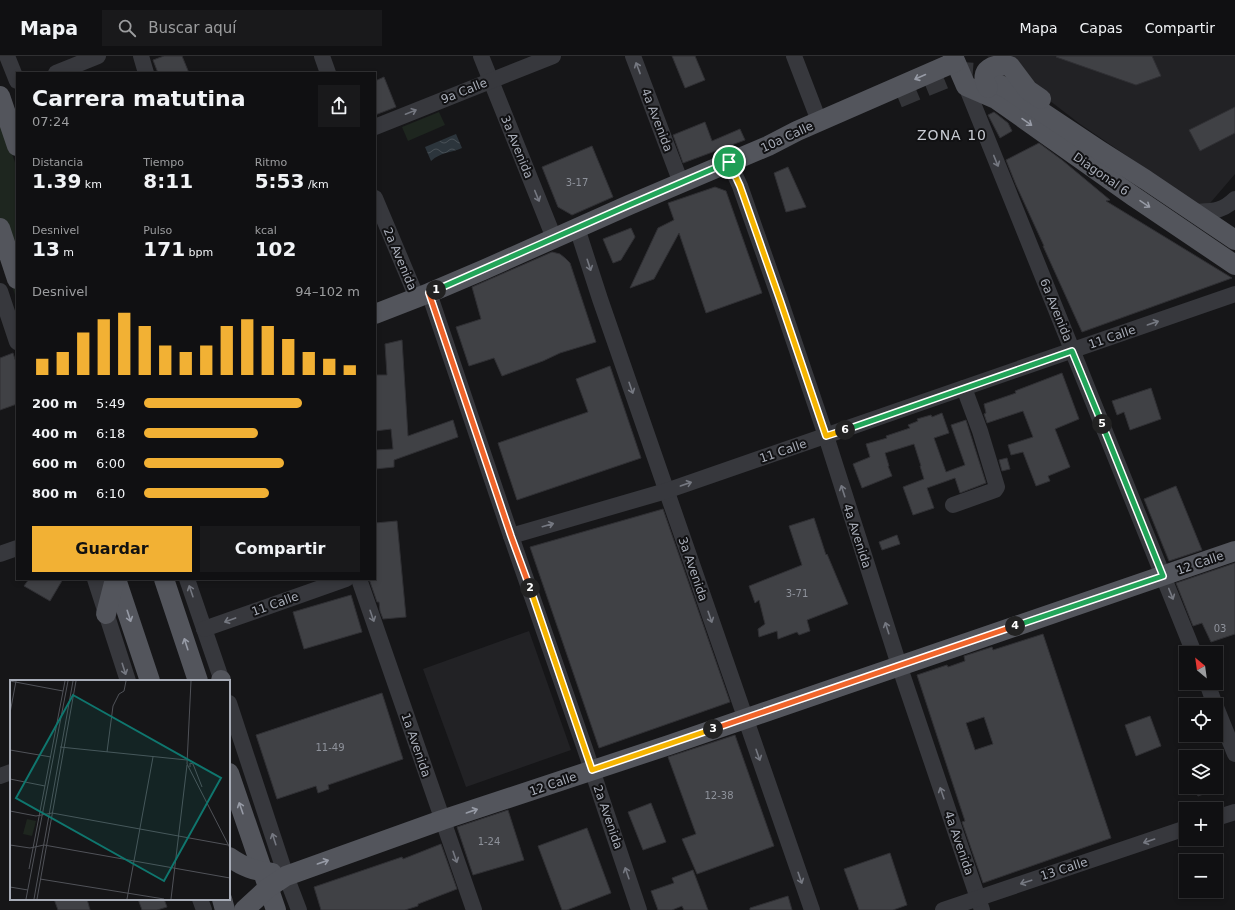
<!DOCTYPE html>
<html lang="es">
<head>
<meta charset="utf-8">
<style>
  body { margin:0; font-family:"DejaVu Sans",sans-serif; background:#19191b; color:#f1f3f6; height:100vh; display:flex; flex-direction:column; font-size:15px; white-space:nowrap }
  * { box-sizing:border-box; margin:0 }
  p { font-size:13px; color:#9c9d9f }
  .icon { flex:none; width:22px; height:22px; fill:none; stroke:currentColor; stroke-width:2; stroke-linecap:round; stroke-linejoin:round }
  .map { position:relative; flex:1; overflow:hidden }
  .drawer { position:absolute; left:16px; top:16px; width:360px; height:508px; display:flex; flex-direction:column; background:#101012; border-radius:0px; box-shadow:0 2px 6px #0003,0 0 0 1px #303032 }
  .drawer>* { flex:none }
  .needle { width:26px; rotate:331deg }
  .tools { position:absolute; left:1179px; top:590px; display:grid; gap:8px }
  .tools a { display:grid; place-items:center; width:44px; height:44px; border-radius:0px; background:#101012; box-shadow:0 2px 6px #0003,0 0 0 1px #303032; font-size:20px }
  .pin { position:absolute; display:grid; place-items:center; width:34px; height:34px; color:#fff; margin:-17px; border:2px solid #fff; border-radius:50%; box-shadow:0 1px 4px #0007 }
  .km { position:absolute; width:20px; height:20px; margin:-10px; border-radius:50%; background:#222; color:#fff; font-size:11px; line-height:20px; text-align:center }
  .round { display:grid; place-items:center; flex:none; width:42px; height:42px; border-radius:0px; background:#19191b }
  .summary { display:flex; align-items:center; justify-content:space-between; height:68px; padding:0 16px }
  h1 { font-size:22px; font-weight:700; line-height:30px }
  .figures { display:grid; grid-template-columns:repeat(3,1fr); gap:6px; height:68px; padding:4px 16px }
  .figures div { display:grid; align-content:center }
  .figures b { font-size:20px; font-weight:700 }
  .figures small { font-size:11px; font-weight:400 }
  .figures p { font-size:11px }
  .chart { height:112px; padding:8px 16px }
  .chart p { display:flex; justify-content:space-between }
  .chart svg { width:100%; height:72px; margin-top:4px; stroke:#f2b134; stroke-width:6 }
  .action { display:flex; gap:8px; margin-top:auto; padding:8px 16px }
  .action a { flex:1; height:46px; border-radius:0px; background:#f2b134; color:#111; font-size:16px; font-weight:700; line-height:46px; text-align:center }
  .action a+a { background:#19191b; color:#f1f3f6 }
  ul { padding:0 16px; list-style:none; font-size:13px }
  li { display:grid; grid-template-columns:64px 48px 1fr; align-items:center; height:30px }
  li i { height:10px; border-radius:5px; background:#f2b134 }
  header { display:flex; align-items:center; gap:24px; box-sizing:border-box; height:56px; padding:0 20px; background:#101012; border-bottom:1px solid #303032 }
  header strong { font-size:19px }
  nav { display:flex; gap:22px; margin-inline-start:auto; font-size:14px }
  .search { width:280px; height:36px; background:#19191b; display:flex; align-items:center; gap:10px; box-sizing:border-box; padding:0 14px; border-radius:0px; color:#9c9d9f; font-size:15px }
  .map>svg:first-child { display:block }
</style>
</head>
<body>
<header>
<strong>Mapa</strong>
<div class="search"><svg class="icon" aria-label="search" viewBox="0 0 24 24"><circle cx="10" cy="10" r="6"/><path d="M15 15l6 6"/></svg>Buscar aquí</div>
<nav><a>Mapa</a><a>Capas</a><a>Compartir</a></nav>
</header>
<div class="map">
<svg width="1235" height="854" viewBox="0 0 1235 854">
  <defs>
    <pattern id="water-waves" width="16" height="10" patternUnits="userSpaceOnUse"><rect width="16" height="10" fill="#2c353c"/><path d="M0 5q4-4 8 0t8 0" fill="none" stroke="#485056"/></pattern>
  </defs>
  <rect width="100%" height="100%" fill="#161618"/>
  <!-- built -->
  <g fill="#222225">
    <polygon points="987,0 1235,0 1235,118 1205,153 1080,68 1028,28"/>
    <polygon points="529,575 571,694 466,731 423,613"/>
  </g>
  <!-- green -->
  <g fill="#1e261f">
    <polygon points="439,56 445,69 408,85 402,71"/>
    <polygon points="0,63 17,112 17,245 0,193"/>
  </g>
  <!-- water -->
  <path fill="url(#water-waves)" d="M456 78 462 92C450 97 441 96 431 105L425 91Z"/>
  <!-- building -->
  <g fill="#404145" stroke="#303034" fill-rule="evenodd">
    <polygon points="164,0 182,0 189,17 158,17 153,4"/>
    <polygon points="672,0 695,0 705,24 685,32"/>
    <polygon points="1057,0 1152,0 1161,20 1136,29 1056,1"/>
    <polygon points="384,21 396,51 375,59 375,25"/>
    <polygon points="1235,51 1235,77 1200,95 1189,74"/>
    <polygon points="994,56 1008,67 1012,75 1000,82 988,59"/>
    <polygon points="705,66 712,85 740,73 745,84 683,107 673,79"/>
    <polygon points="1039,87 1062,104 1110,144 1106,145 1232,222 1082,276 1043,190 1044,190 1016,129 1006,104"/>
    <polygon points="592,90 613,141 572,159 558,151 542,111"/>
    <polygon points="788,111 806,151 786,156 774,117"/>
    <polygon points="715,131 726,135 762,237 706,257 679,177 654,223 630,232 658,172 674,164 668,147"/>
    <polygon points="631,172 635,181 621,204 613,207 603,183"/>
    <polygon points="552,196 560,198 565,202 570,207 596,286 560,297 543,305 502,320 494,302 469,310 456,271 481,263 472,231"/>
    <polygon points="402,284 408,380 453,364 458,381 394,404 394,411 375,413 375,394 393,393 391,373 375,375 375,319 387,319 385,288"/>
    <polygon points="13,297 17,309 17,348 0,354 0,302"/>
    <polygon points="610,310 641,402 517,444 498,387 588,356 576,323"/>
    <polygon points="1062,317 1079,363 1055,373 1070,411 1048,420 1050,425 1036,430 1023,396 1011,399 1008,389 1033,381 1023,355 987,367 984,358 986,357 984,348 1016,337 1015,335"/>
    <polygon points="1151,332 1161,363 1130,374 1124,356 1117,359 1112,345"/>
    <polygon points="942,357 949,377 934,382 946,416 965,409 951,369 966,364 986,427 960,437 955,422 927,432 934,452 913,459 903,431 924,423 920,410 921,410 914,388 885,397 889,410 888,410 892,420 862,432 853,408 870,401 866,388 887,382 886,380 910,372 908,369 918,365 917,363 931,359 932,361"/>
    <polygon points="1007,402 1010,413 1002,415 999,404"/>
    <polygon points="1176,430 1202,494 1169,505 1144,443"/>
    <polygon points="663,453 730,646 599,692 530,491"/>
    <polygon points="814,462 826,499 827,498 848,548 807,564 810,575 799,579 797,576 778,583 777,575 759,581 758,573 765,568 759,544 755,547 749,530 802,509 789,470"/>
    <polygon points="397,465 406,561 383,563 380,555 379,546 377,546 369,523 375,523 375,467"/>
    <polygon points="897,479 900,488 882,494 879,486"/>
    <polygon points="1235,507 1235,578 1211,586 1202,567 1193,570 1176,527"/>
    <polygon points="29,523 63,523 50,545 24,530"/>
    <polygon points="351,539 362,576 304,593 293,556"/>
    <path d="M1043 578 1111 782 983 827 962 766 965 765 917 619 947 609 948 611 965 605 964 600 992 591 993 594ZM984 661 993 688 975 694 966 667Z"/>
    <polygon points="382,637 403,703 328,729 329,733 318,737 316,730 277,743 256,679"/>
    <polygon points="1150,660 1161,690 1136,700 1125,669"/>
    <polygon points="735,679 774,790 697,818 682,783 696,778 668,701"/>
    <polygon points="1194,731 1220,731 1220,732 1198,740"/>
    <polygon points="651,747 666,786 643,794 628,756"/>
    <polygon points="508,754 524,804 473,819 457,771"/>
    <polygon points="587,772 611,837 567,854 562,854 538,790"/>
    <polygon points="441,788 457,833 418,848 418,850 405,854 321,854 314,831 402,801 403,803"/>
    <polygon points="890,797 907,849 893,854 859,854 844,813"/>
    <polygon points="693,814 708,854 684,854 682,850 672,854 658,854 651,835 674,827 672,822"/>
    <polygon points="788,840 792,854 750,854 750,852"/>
    <polygon points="54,843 87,843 90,854 58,854"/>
    <polygon points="138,843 164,843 167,851 157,854 142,854"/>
  </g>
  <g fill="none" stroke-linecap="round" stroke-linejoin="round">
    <!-- major-tunnel -->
    <polyline stroke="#333438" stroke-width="20" stroke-dasharray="20 10" stroke-linecap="butt" points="898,42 961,16 975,17 988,23"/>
    <!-- minor -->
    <g stroke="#37383d" stroke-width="16">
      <polyline points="7,0 17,25"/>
      <polyline points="141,0 146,17"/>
      <polyline points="322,0 328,17"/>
      <polyline points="481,0 554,182"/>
      <polyline points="633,0 681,127"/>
      <polyline points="794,0 819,65"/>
      <polyline points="56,17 98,0"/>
      <polyline points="966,30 1194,597"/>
      <polyline points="375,71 553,0"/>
      <polyline points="729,106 740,130 780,244 826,380 899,609 982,854"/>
      <polyline points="375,142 417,242"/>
      <path d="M1194 156C1212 155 1222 156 1235 143"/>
      <polyline points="577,172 600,243 812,854"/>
      <polyline points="0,235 17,286"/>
      <polyline points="429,237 511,480 585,693 639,854"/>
      <polyline points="953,449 995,434 997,431 980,375 964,332"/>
      <polyline points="511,480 666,435 1235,238"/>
      <polyline points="0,498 17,492"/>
      <polyline points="95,523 128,625"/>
      <polyline points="187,523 222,625"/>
      <polyline points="359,523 474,854"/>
      <polyline points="204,573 346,523"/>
      <polyline points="1207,627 1215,649"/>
      <polyline points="229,647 286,820 299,854"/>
      <polyline points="1216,651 1235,698"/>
      <polyline points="0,720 11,716"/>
      <polyline points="1216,762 1235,756"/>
      <polyline points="200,843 204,854"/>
      <polyline points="943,854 1186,772"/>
    </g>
    <!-- major -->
    <g stroke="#53555c" stroke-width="20">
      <polyline points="953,0 966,30 996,43 1133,140 1235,209"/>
      <polyline points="988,23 1006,32 1099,94 1146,124 1235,184"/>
      <path d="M988 32C977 13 994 7 1010 10L1028 34 1041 43"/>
      <polyline points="0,40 17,90"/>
      <polyline points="0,172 17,223"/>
      <polyline points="375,258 429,237 483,214 629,149 768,90 797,75 955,6"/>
      <polyline points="116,523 150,625"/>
      <polyline points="164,523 198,625"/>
      <polyline points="106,558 115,523"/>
      <polyline points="221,625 221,624"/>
      <polyline points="229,717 276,854"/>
      <path d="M229 801C245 812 253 814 272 817"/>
      <polyline points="222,843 225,854"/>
      <polyline points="244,854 268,832 286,820 442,764 669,689 1235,495"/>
    </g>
  </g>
  <!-- one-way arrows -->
  <defs><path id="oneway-shaft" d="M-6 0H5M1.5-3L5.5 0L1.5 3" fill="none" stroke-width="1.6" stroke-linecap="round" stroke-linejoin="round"/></defs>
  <g stroke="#757881">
    <use href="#oneway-shaft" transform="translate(638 12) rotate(-111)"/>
    <use href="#oneway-shaft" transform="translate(411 56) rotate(-22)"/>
    <use href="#oneway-shaft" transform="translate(996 105) rotate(68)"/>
    <use href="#oneway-shaft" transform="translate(537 140) rotate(68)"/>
    <use href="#oneway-shaft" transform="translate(589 209) rotate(72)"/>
    <use href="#oneway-shaft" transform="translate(1153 267) rotate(-19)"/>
    <use href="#oneway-shaft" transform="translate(631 332) rotate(71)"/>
    <use href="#oneway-shaft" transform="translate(686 428) rotate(-19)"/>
    <use href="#oneway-shaft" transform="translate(843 435) rotate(-108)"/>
    <use href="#oneway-shaft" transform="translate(548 469) rotate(-16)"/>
    <use href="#oneway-shaft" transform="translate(191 535) rotate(-109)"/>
    <use href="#oneway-shaft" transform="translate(1171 538) rotate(68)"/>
    <use href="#oneway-shaft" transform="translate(372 560) rotate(71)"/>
    <use href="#oneway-shaft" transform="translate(710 561) rotate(71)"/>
    <use href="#oneway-shaft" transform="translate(230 564) rotate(160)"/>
    <use href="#oneway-shaft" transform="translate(887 572) rotate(-108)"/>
    <use href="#oneway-shaft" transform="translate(124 613) rotate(72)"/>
    <use href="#oneway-shaft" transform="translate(758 699) rotate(71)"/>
    <use href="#oneway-shaft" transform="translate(942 737) rotate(-109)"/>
    <use href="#oneway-shaft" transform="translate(274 783) rotate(-108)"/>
    <use href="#oneway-shaft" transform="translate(1149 785) rotate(161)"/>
    <use href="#oneway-shaft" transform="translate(455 801) rotate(71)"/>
    <use href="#oneway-shaft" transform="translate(627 817) rotate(-109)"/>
    <use href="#oneway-shaft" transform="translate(800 822) rotate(71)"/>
    <use href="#oneway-shaft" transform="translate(1026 826) rotate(162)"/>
  </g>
  <g stroke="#979ba6">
    <use href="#oneway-shaft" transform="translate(920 21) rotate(156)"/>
    <use href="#oneway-shaft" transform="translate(1027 66) rotate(35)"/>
    <use href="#oneway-shaft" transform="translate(1145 148) rotate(34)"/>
    <use href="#oneway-shaft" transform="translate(129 560) rotate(72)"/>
    <use href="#oneway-shaft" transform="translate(186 588) rotate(-108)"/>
    <use href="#oneway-shaft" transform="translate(241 752) rotate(-109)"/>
    <use href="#oneway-shaft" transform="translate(472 755) rotate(-19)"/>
    <use href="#oneway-shaft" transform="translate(323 806) rotate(-19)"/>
  </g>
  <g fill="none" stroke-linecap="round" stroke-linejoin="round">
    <defs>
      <polyline id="split-1" points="436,234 629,149 729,106"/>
      <polyline id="split-2" points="436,234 429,237 511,480 530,532"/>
      <polyline id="split-3" points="530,532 592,714 713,673"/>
      <polyline id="split-4" points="713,673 1015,570"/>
      <polyline id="split-5" points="1015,570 1163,520 1102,368"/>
      <polyline id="split-6" points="845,374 1072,295 1102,368"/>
      <polyline id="split-7" points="729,106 740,130 780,244 826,380 845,374"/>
    </defs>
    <!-- split-1 casing -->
    <use href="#split-1" stroke="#fff" stroke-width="8"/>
    <!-- split-2 casing -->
    <use href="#split-2" stroke="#fff" stroke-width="8"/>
    <!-- split-3 casing -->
    <use href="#split-3" stroke="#fff" stroke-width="8"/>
    <!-- split-4 casing -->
    <use href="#split-4" stroke="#fff" stroke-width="8"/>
    <!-- split-5 casing -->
    <use href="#split-5" stroke="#fff" stroke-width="8"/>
    <!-- split-6 casing -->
    <use href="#split-6" stroke="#fff" stroke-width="8"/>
    <!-- split-7 casing -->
    <use href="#split-7" stroke="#fff" stroke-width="8"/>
    <!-- split-1 -->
    <use href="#split-1" stroke="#22a559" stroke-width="5"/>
    <!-- split-2 -->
    <use href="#split-2" stroke="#f0652b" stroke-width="5"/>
    <!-- split-3 -->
    <use href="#split-3" stroke="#f5b400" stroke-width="5"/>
    <!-- split-4 -->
    <use href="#split-4" stroke="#f0652b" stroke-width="5"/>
    <!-- split-5 -->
    <use href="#split-5" stroke="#22a559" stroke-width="5"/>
    <!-- split-6 -->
    <use href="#split-6" stroke="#22a559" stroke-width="5"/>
    <!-- split-7 -->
    <use href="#split-7" stroke="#f5b400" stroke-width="5"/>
  </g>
  <g text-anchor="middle" stroke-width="4" stroke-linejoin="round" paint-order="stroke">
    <!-- number labels -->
    <g font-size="10" fill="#8e929b">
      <text x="577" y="130">3-17</text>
      <text x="797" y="541">3-71</text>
      <text x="1220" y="576">03</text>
      <text x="330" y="695">11-49</text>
      <text x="719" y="743">12-38</text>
      <text x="489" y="789">1-24</text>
    </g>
    <!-- street labels -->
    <g font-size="12" fill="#a8adb8" stroke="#111113">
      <text transform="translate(464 35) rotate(-22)" y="4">9a Calle</text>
      <text transform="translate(657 64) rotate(69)" y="4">4a Avenida</text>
      <text transform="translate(787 81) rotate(-25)" y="4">10a Calle</text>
      <text transform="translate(517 91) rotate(68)" y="4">3a Avenida</text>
      <text transform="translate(1101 118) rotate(35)" y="4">Diagonal 6</text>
      <text transform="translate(400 203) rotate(67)" y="4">2a Avenida</text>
      <text transform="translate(1056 254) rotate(68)" y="4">6a Avenida</text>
      <text transform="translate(1112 281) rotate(-19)" y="4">11 Calle</text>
      <text transform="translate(783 395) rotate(-19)" y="4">11 Calle</text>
      <text transform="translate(857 480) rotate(72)" y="4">4a Avenida</text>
      <text transform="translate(1200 507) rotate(-19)" y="4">12 Calle</text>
      <text transform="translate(693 513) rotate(71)" y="4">3a Avenida</text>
      <text transform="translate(275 548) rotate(-20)" y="4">11 Calle</text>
      <text transform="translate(416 689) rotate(71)" y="4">1a Avenida</text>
      <text transform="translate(553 728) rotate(-19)" y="4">12 Calle</text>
      <text transform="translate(608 761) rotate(71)" y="4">2a Avenida</text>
      <text transform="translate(959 787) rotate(71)" y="4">4a Avenida</text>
      <text transform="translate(1064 813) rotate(-18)" y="4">13 Calle</text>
    </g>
    <!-- quarter labels -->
    <g font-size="14" letter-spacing="1" fill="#c9ccd4" stroke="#111113">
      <text x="952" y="84">ZONA 10</text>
    </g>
  </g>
  <!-- overview -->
  <g transform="translate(10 624)">
    <rect width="220" height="220" fill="#161618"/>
    <path d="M17 139 26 141 22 156 13 154Z" fill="#1e261f"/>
    <path fill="none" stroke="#505258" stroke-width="1" d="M0 1 53 11M181 1 177 84 220 168M0 33 6 1M50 67 177 80M0 70 41 77M97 72 103 26 109 14 114 11 116 1M180 87V83L183 84 192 107M0 99 35 106M0 131 26 136 42 133 218 165M0 165 20 168 34 165 220 198M19 189 55 1M30 199 154 219M0 207 18 210M16 219 58 1M24 219 63 1M27 219 66 1M117 219 143 77M161 219 177 85"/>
    <path fill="#0f766e" fill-opacity="0.15" stroke="#0f766e" stroke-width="2" d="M63 15 211 98 154 201 6 118Z"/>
    <rect width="220" height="220" fill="none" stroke="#a8adb8" stroke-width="2"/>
  </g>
</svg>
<div class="tools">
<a><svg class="needle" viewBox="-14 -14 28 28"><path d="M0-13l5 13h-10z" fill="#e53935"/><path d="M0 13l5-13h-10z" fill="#9c9d9f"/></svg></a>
<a><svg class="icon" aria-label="locate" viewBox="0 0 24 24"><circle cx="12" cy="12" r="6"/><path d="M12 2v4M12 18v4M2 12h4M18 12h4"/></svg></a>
<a><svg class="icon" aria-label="layers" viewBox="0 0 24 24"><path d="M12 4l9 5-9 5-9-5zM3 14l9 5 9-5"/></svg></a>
<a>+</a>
<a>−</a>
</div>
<div class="pin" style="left:729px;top:106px;background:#1e9e55"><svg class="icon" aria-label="arrive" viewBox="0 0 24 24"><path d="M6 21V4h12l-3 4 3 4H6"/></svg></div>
<b class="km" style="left:436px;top:234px">1</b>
<b class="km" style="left:530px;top:532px">2</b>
<b class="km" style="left:713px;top:673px">3</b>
<b class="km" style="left:1015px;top:570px">4</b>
<b class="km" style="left:1102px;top:368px">5</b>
<b class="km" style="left:845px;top:374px">6</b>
<section class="drawer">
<div class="summary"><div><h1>Carrera matutina</h1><p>07:24</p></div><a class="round"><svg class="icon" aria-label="share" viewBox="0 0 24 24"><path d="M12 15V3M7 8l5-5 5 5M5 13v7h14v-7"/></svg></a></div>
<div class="figures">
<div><p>Distancia</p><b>1.39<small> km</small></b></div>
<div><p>Tiempo</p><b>8:11</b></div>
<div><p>Ritmo</p><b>5:53<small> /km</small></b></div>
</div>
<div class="figures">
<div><p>Desnivel</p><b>13<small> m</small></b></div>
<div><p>Pulso</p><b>171<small> bpm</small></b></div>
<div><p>kcal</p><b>102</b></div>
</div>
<div class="chart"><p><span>Desnivel</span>94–102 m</p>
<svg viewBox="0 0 160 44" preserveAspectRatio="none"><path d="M5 44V34M15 44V30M25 44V18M35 44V10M45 44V6M55 44V14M65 44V26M75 44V30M85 44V26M95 44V14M105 44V10M115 44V14M125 44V22M135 44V30M145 44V34M155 44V38"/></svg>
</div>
<ul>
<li><b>200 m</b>5:49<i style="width:73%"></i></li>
<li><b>400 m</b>6:18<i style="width:53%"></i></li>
<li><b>600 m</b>6:00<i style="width:65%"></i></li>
<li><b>800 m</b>6:10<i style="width:58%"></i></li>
</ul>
<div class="action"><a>Guardar</a><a>Compartir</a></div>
</section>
</div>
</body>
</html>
